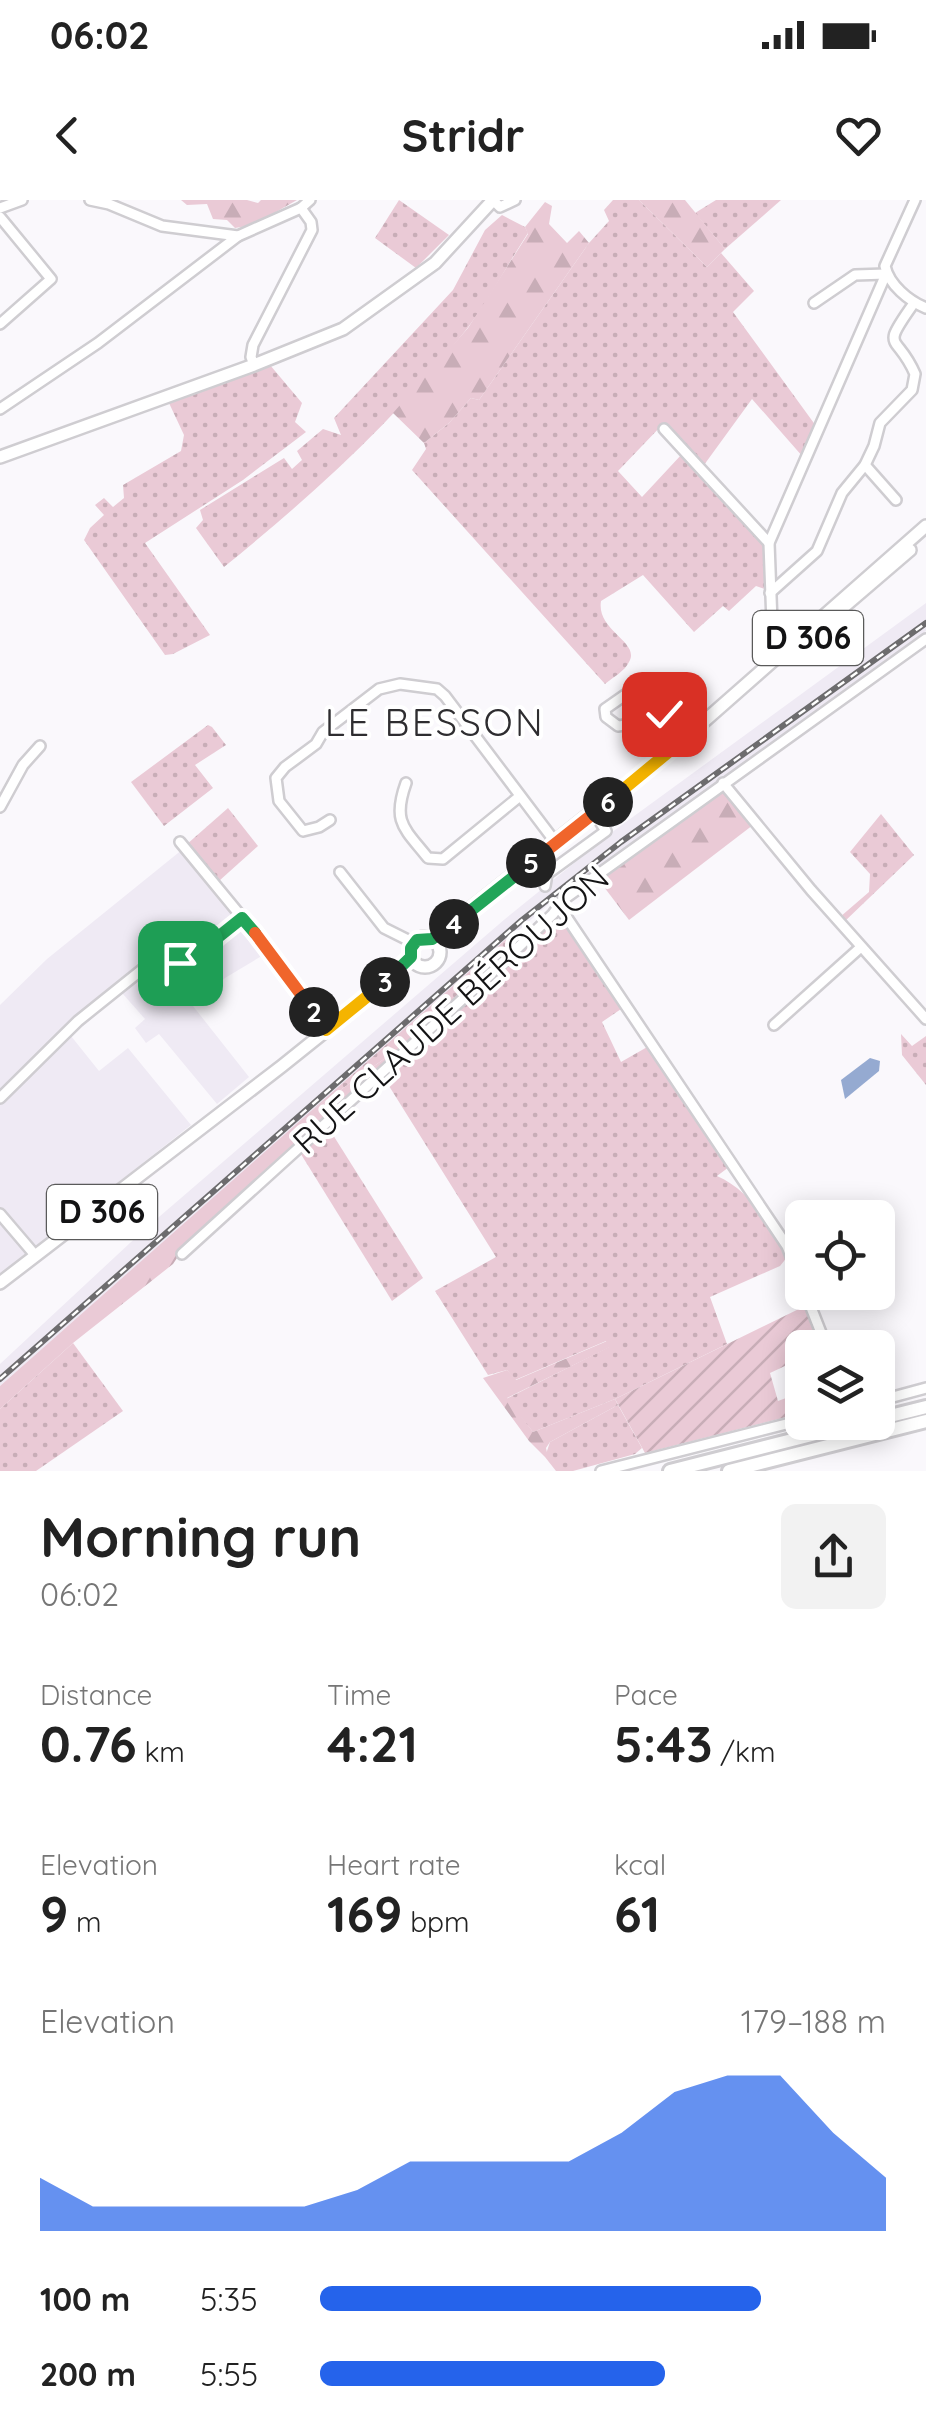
<!DOCTYPE html>
<html lang="en">
<head>
<meta charset="utf-8">
<style>
  body { margin:0; font-family:Quicksand,sans-serif; background:#f2f2f2; color:#222; height:100vh; display:flex; flex-direction:column; font-size:38px; white-space:nowrap }
  * { box-sizing:border-box; margin:0 }
  p { font-size:32px; color:#767676 }
  .icon { flex:none; width:55px; height:55px; fill:none; stroke:currentColor; stroke-width:2; stroke-linecap:round; stroke-linejoin:round }
  .map { position:relative; height:1271px; overflow:hidden }
  .panel { display:flex; flex-direction:column; background:#fff; flex:1 }
  .panel>* { flex:none }
  .buttons { position:absolute; left:785px; top:1000px; display:grid; gap:20px }
  .buttons a { display:grid; place-items:center; width:110px; height:110px; border-radius:15px; background:#fff; box-shadow:0 5px 25px #0003; font-size:50px }
  .pin { position:absolute; display:grid; place-items:center; width:85px; height:85px; color:#fff; margin:-42px; border-radius:20px; box-shadow:0 5px 15px #0006 }
  .km { position:absolute; width:50px; height:50px; margin:-25px; border-radius:50%; background:#222; color:#fff; font-size:28px; line-height:50px; text-align:center }
  .round { display:grid; place-items:center; flex:none; width:105px; height:105px; border-radius:15px; background:#f2f2f2 }
  .summary { display:flex; align-items:center; justify-content:space-between; height:170px; padding:0 40px }
  h1 { font-size:55px; font-weight:700; line-height:75px }
  .figures { display:grid; grid-template-columns:repeat(3,1fr); gap:15px; height:170px; padding:10px 40px }
  .figures div { display:grid; align-content:center }
  .figures b { font-size:50px; font-weight:700 }
  .figures small { font-size:28px; font-weight:400 }
  .figures p { font-size:28px }
  .chart { height:280px; padding:20px 40px }
  .chart p { display:flex; justify-content:space-between }
  .chart svg { width:100%; height:180px; margin-top:10px; fill:#2563eb; opacity:.7 }
  ul { padding:0 40px; list-style:none; font-size:32px }
  li { display:grid; grid-template-columns:160px 120px 1fr; align-items:center; height:75px }
  li i { height:25px; border-radius:12px; background:#2563eb }
  .status { display:flex; justify-content:space-between; align-items:center; height:70px; padding:0 50px; background:#fff; direction:ltr }
  .status svg { height:28px; fill:currentColor }
  header { display:flex; justify-content:space-between; align-items:center; height:130px; padding:0 40px; background:#fff; font-size:45px; font-weight:700 }
  .map>svg:first-child { display:block }
</style>
</head>
<body>
<div class="status"><b>06:02</b><svg viewBox="0 0 49 12"><path d="M0 12V9h3v3zM5 12V6h3v6zM10 12V3h3v9zM15 12V0h3v12zM26 1h20v11H26zM47 4h2v5h-2z"/></svg></div>
<header><svg class="icon" aria-label="back" viewBox="0 0 24 24"><path d="M15 5l-7 7 7 7"/></svg>Stridr<svg class="icon" aria-label="heart" viewBox="0 0 24 24"><path d="M12 20l-8-8c-3-5 5-10 8-4 3-6 11-1 8 4z"/></svg></header>
<div class="map">
<svg width="926" height="1271" viewBox="0 0 926 1271">
  <defs>
    <pattern id="grass-dots" width="8" height="8" patternUnits="userSpaceOnUse" patternTransform="scale(2.5)"><rect width="8" height="8" fill="#eacad6"/><path d="M2 2h.1M6 6h.1" fill="none" stroke="#c8adb7" stroke-width="1.8" stroke-linecap="round"/></pattern>
    <pattern id="forest-firs" width="22" height="20" patternUnits="userSpaceOnUse" patternTransform="scale(2.5)"><rect width="22" height="20" fill="#eacad6"/><path d="M5 1l3.5 6h-7zM16 11l3.5 6h-7z" fill="#c8adb7"/></pattern>
    <pattern id="garden-furrows" width="10" height="10" patternUnits="userSpaceOnUse" patternTransform="scale(2.5)"><rect width="10" height="10" fill="#eacad6"/><path d="M-1 1l2-2M0 10L10 0M9 11l2-2" fill="none" stroke="#c8adb7"/></pattern>
  </defs>
  <rect width="100%" height="100%" fill="#faf8fc"/>
  <!-- built -->
  <g fill="#efeaf4">
    <polygon points="926,403 926,431 551,702 0,1186 0,1164 145,1029 505,719 615,630"/>
    <polygon points="183,649 265,754 225,778 193,806 249,877 217,904 159,834 146,843 135,828 145,819 122,793 71,836 99,871 128,848 191,925 0,1076 0,805 47,759"/>
  </g>
  <!-- grass -->
  <g fill="url(#grass-dots)">
    <polygon points="399,0 449,35 416,68 375,38"/>
    <path d="M613 0H639L707 67 721 53 754 91 733 112 816 226 803 257 752 199 704 265 663 224 618 271 642 297 682 254 765 340V389L756 386 729 411 723 406 694 432 643 375 601 401C596 431 641 442 629 462 625 471 612 478 605 484L412 270 426 249 424 243 449 223 471 198 479 200 589 43 609 21 604 10Z"/>
    <polygon points="716,0 781,0 725,49 695,13"/>
    <path d="M502 15 525 27 528 33C507 65 489 100 466 130 394 221 314 294 224 367L196 328 203 320 200 310 284 258 292 269 302 260 297 251 323 229 341 235 334 218 453 90 485 30Z"/>
    <polygon points="270,165 302,203 295,222 306,232 243,280 145,343 210,435 173,454 165,455 84,340 90,328 104,315 95,305 104,298 113,307 124,298 123,285 181,251 184,235 169,203"/>
    <polygon points="208,525 212,527 226,545 195,565 213,588 164,626 131,582"/>
    <polygon points="228,608 258,646 219,681 186,645"/>
    <polygon points="881,614 914,655 844,722 840,717 869,692 870,674 850,652"/>
    <path d="M563 720 624 807 602 822 621 862 649 846 729 967 717 976C751 991 770 1025 788 1056L780 1066 710 1097 727 1144 615 1199 533 1232 506 1199 609 1147 606 1141 515 1180 507 1170 488 1175 435 1091 496 1057 384 878 438 838 442 821 554 721Z"/>
    <polygon points="512,734 519,740 395,857 391,854 311,911"/>
    <polygon points="901,834 912,846 926,836 926,885 902,855"/>
    <polygon points="328,927 423,1078 392,1101 299,951"/>
    <polygon points="73,1143 123,1211 36,1271 0,1271 0,1209"/>
    <polygon points="618,1205 642,1248 635,1254 573,1271 556,1271 545,1257 550,1242"/>
  </g>
  <!-- forest -->
  <g fill="url(#forest-firs)">
    <polygon points="181,0 247,0 258,3 261,0 297,0 253,25 235,28 227,20 213,19 207,4 187,5"/>
    <polygon points="639,0 685,0 725,49 707,67"/>
    <polygon points="545,2 552,6 549,24 567,43 579,31 589,43 479,200 471,198 449,223 424,243 393,213 468,128 528,34 525,27"/>
    <polygon points="723,588 753,625 629,720 598,679"/>
    <polygon points="391,854 395,857 181,1052 173,1064 73,1143 0,1209 0,1186 311,911"/>
    <polygon points="607,1141 610,1147 507,1198 533,1232 615,1199 618,1205 550,1242 546,1248 548,1257 545,1257 529,1241 483,1178 507,1170 516,1180"/>
  </g>
  <!-- garden -->
  <polygon fill="url(#garden-furrows)" points="805,1106 819,1147 802,1148 802,1158 770,1173 778,1201 802,1192 802,1213 645,1253 615,1199"/>
  <!-- water -->
  <polygon fill="#95aad1" points="870,858 880,861 879,871 845,899 841,880"/>
  <g fill="none" stroke-linecap="round" stroke-linejoin="round">
    <defs>
      <g id="minor">
        <polyline points="90,0 109,4 162,26 238,36 301,8 310,0"/>
        <polyline points="493,0 500,7 515,0"/>
        <path d="M915 0 885 66C889 85 909 101 926 108"/>
        <polyline points="0,8 22,0"/>
        <polyline points="0,17 51,79 0,124"/>
        <polyline points="814,103 855,75 886,74"/>
        <polyline points="254,165 251,157 253,145 312,30 311,22 301,8"/>
        <polyline points="0,209 98,143 238,36"/>
        <polyline points="664,229 769,343"/>
        <polyline points="865,265 896,300"/>
        <path d="M770 393 817 351 842 293 865 265 874 246 880 223 912 190 915 174C897 132 879 152 914 103"/>
        <polyline points="782,454 776,444 772,423 769,343 886,74"/>
        <path d="M684 539 685 526C664 512 641 523 618 526L606 517 605 509 625 495 641 512 676 514 699 526"/>
        <path d="M406 583C392 622 404 628 428 658L443 659 520 596"/>
        <polyline points="723,583 811,690 926,819"/>
        <polyline points="0,607 23,565 40,546"/>
        <polyline points="330,620 319,627 303,631 279,601 276,578 285,567 316,544 323,532 379,489 400,484 437,489 445,496 556,643"/>
        <polyline points="180,642 287,772 327,830"/>
        <polyline points="340,672 384,728 414,743"/>
        <polyline points="545,686 547,674 606,631 597,617"/>
        <polyline points="559,706 787,1046 802,1085"/>
        <polyline points="774,825 861,747"/>
        <polyline points="0,898 78,821 154,760 187,762 242,718"/>
        <polyline points="0,1014 35,1055"/>
        <polyline points="182,1054 499,766 553,714 564,699 926,439"/>
        <polyline points="805,1092 827,1148"/>
        <polyline points="878,1201 926,1188"/>
        <polyline points="601,1271 802,1220"/>
      </g>
      <g id="major">
        <polyline points="0,257 254,165 343,129 435,63 493,0"/>
        <polyline points="833,416 910,350"/>
        <circle cx="425" cy="752" r="15"/>
        <polyline points="432,739 684,539 926,326"/>
        <polyline points="0,1083 282,866 383,785 411,757"/>
      </g>
      <g id="highway">
        <polyline points="878,1219 926,1207"/>
        <polyline points="670,1271 863,1222"/>
        <polyline points="729,1271 926,1221"/>
      </g>
    </defs>
    <!-- minor casing -->
    <use href="#minor" stroke="#cfcdd1" stroke-width="14"/>
    <!-- major casing -->
    <use href="#major" stroke="#cfcdd1" stroke-width="16"/>
    <!-- highway casing -->
    <use href="#highway" stroke="#cfcdd1" stroke-width="18"/>
    <!-- minor -->
    <use href="#minor" stroke="#fff" stroke-width="9"/>
    <!-- major -->
    <use href="#major" stroke="#fff" stroke-width="11"/>
    <!-- highway -->
    <use href="#highway" stroke="#fff" stroke-width="12"/>
    <defs>
      <polyline id="rail" points="0,1179 522,720 621,642 926,423"/>
    </defs>
    <!-- rail casing -->
    <use href="#rail" stroke="#6d6c6e" stroke-width="6"/>
    <!-- rail -->
    <use href="#rail" stroke="#fff" stroke-width="2.5" stroke-dasharray="8" stroke-linecap="butt"/>
  </g>
  <g fill="none" stroke-linecap="round" stroke-linejoin="round">
    <defs>
      <polyline id="split-1" points="180,763 187,762 242,718 255,733"/>
      <polyline id="split-2" points="255,733 314,812"/>
      <polyline id="split-3" points="314,812 326,830 385,782"/>
      <polyline id="split-4" points="385,782 411,757 411,748 417,740 432,739 454,724"/>
      <polyline id="split-5" points="454,724 531,663"/>
      <polyline id="split-6" points="531,663 608,602"/>
      <polyline id="split-7" points="608,602 683,540"/>
      <polyline id="split-8" points="664,514 676,514 699,526 683,540"/>
    </defs>
    <!-- split-1 casing -->
    <use href="#split-1" stroke="#fff" stroke-width="20"/>
    <!-- split-2 casing -->
    <use href="#split-2" stroke="#fff" stroke-width="20"/>
    <!-- split-3 casing -->
    <use href="#split-3" stroke="#fff" stroke-width="20"/>
    <!-- split-4 casing -->
    <use href="#split-4" stroke="#fff" stroke-width="20"/>
    <!-- split-5 casing -->
    <use href="#split-5" stroke="#fff" stroke-width="20"/>
    <!-- split-6 casing -->
    <use href="#split-6" stroke="#fff" stroke-width="20"/>
    <!-- split-7 casing -->
    <use href="#split-7" stroke="#fff" stroke-width="20"/>
    <!-- split-8 casing -->
    <use href="#split-8" stroke="#fff" stroke-width="20"/>
    <!-- split-1 -->
    <use href="#split-1" stroke="#22a559" stroke-width="12"/>
    <!-- split-2 -->
    <use href="#split-2" stroke="#f0652b" stroke-width="12"/>
    <!-- split-3 -->
    <use href="#split-3" stroke="#f5b400" stroke-width="12"/>
    <!-- split-4 -->
    <use href="#split-4" stroke="#22a559" stroke-width="12"/>
    <!-- split-5 -->
    <use href="#split-5" stroke="#22a559" stroke-width="12"/>
    <!-- split-6 -->
    <use href="#split-6" stroke="#f0652b" stroke-width="12"/>
    <!-- split-7 -->
    <use href="#split-7" stroke="#f5b400" stroke-width="12"/>
    <!-- split-8 -->
    <use href="#split-8" stroke="#f5b400" stroke-width="12"/>
  </g>
  <g text-anchor="middle" stroke-width="8" stroke-linejoin="round" paint-order="stroke">
    <!-- shield labels -->
    <g fill="#fff" stroke="#5a5a5a" stroke-width="2.5">
      <rect x="753" y="411" width="110" height="54" rx="8"/>
      <rect x="47" y="985" width="110" height="54" rx="8"/>
    </g>
    <g font-size="32" font-weight="bold" fill="#131314">
      <text x="808" y="449">D 306</text>
      <text x="102" y="1023">D 306</text>
    </g>
    <!-- street labels -->
    <g font-size="35" fill="#131314" stroke="#fff">
      <text transform="translate(451 810) rotate(-42)" y="12">RUE CLAUDE BÉROUJON</text>
    </g>
    <!-- neighbourhood labels -->
    <g font-size="38" letter-spacing="2.5" fill="#2e2d30" stroke="#fff">
      <text x="435" y="536">LE BESSON</text>
    </g>
  </g>
</svg>
<div class="buttons">
<a><svg class="icon" aria-label="locate" viewBox="0 0 24 24"><circle cx="12" cy="12" r="6"/><path d="M12 2v4M12 18v4M2 12h4M18 12h4"/></svg></a>
<a><svg class="icon" aria-label="layers" viewBox="0 0 24 24"><path d="M12 4l9 5-9 5-9-5zM3 14l9 5 9-5"/></svg></a>
</div>
<div class="pin" style="left:180px;top:763px;background:#1e9e55"><svg class="icon" aria-label="arrive" viewBox="0 0 24 24"><path d="M6 21V4h12l-3 4 3 4H6"/></svg></div>
<div class="pin" style="left:664px;top:514px;background:#d93025"><svg class="icon" aria-label="check" viewBox="0 0 24 24"><path d="M5 12l5 5 9-10"/></svg></div>
<b class="km" style="left:314px;top:812px">2</b>
<b class="km" style="left:385px;top:782px">3</b>
<b class="km" style="left:454px;top:724px">4</b>
<b class="km" style="left:531px;top:663px">5</b>
<b class="km" style="left:608px;top:602px">6</b>
</div>
<section class="panel">
<div class="summary"><div><h1>Morning run</h1><p>06:02</p></div><a class="round"><svg class="icon" aria-label="share" viewBox="0 0 24 24"><path d="M12 15V3M7 8l5-5 5 5M5 13v7h14v-7"/></svg></a></div>
<div class="figures">
<div><p>Distance</p><b>0.76<small> km</small></b></div>
<div><p>Time</p><b>4:21</b></div>
<div><p>Pace</p><b>5:43<small> /km</small></b></div>
</div>
<div class="figures">
<div><p>Elevation</p><b>9<small> m</small></b></div>
<div><p>Heart rate</p><b>169<small> bpm</small></b></div>
<div><p>kcal</p><b>61</b></div>
</div>
<div class="chart"><p><span>Elevation</span>179–188 m</p>
<svg viewBox="0 0 160 44" preserveAspectRatio="none"><path d="M0 44V31L10 38L20 38L30 38L40 38L50 38L60 34L70 27L80 27L90 27L100 27L110 20L120 10L130 6L140 6L150 20L160 31V44z"/></svg>
</div>
<ul>
<li><b>100 m</b>5:35<i style="width:78%"></i></li>
<li><b>200 m</b>5:55<i style="width:61%"></i></li>
</ul>
</section>
</body>
</html>
